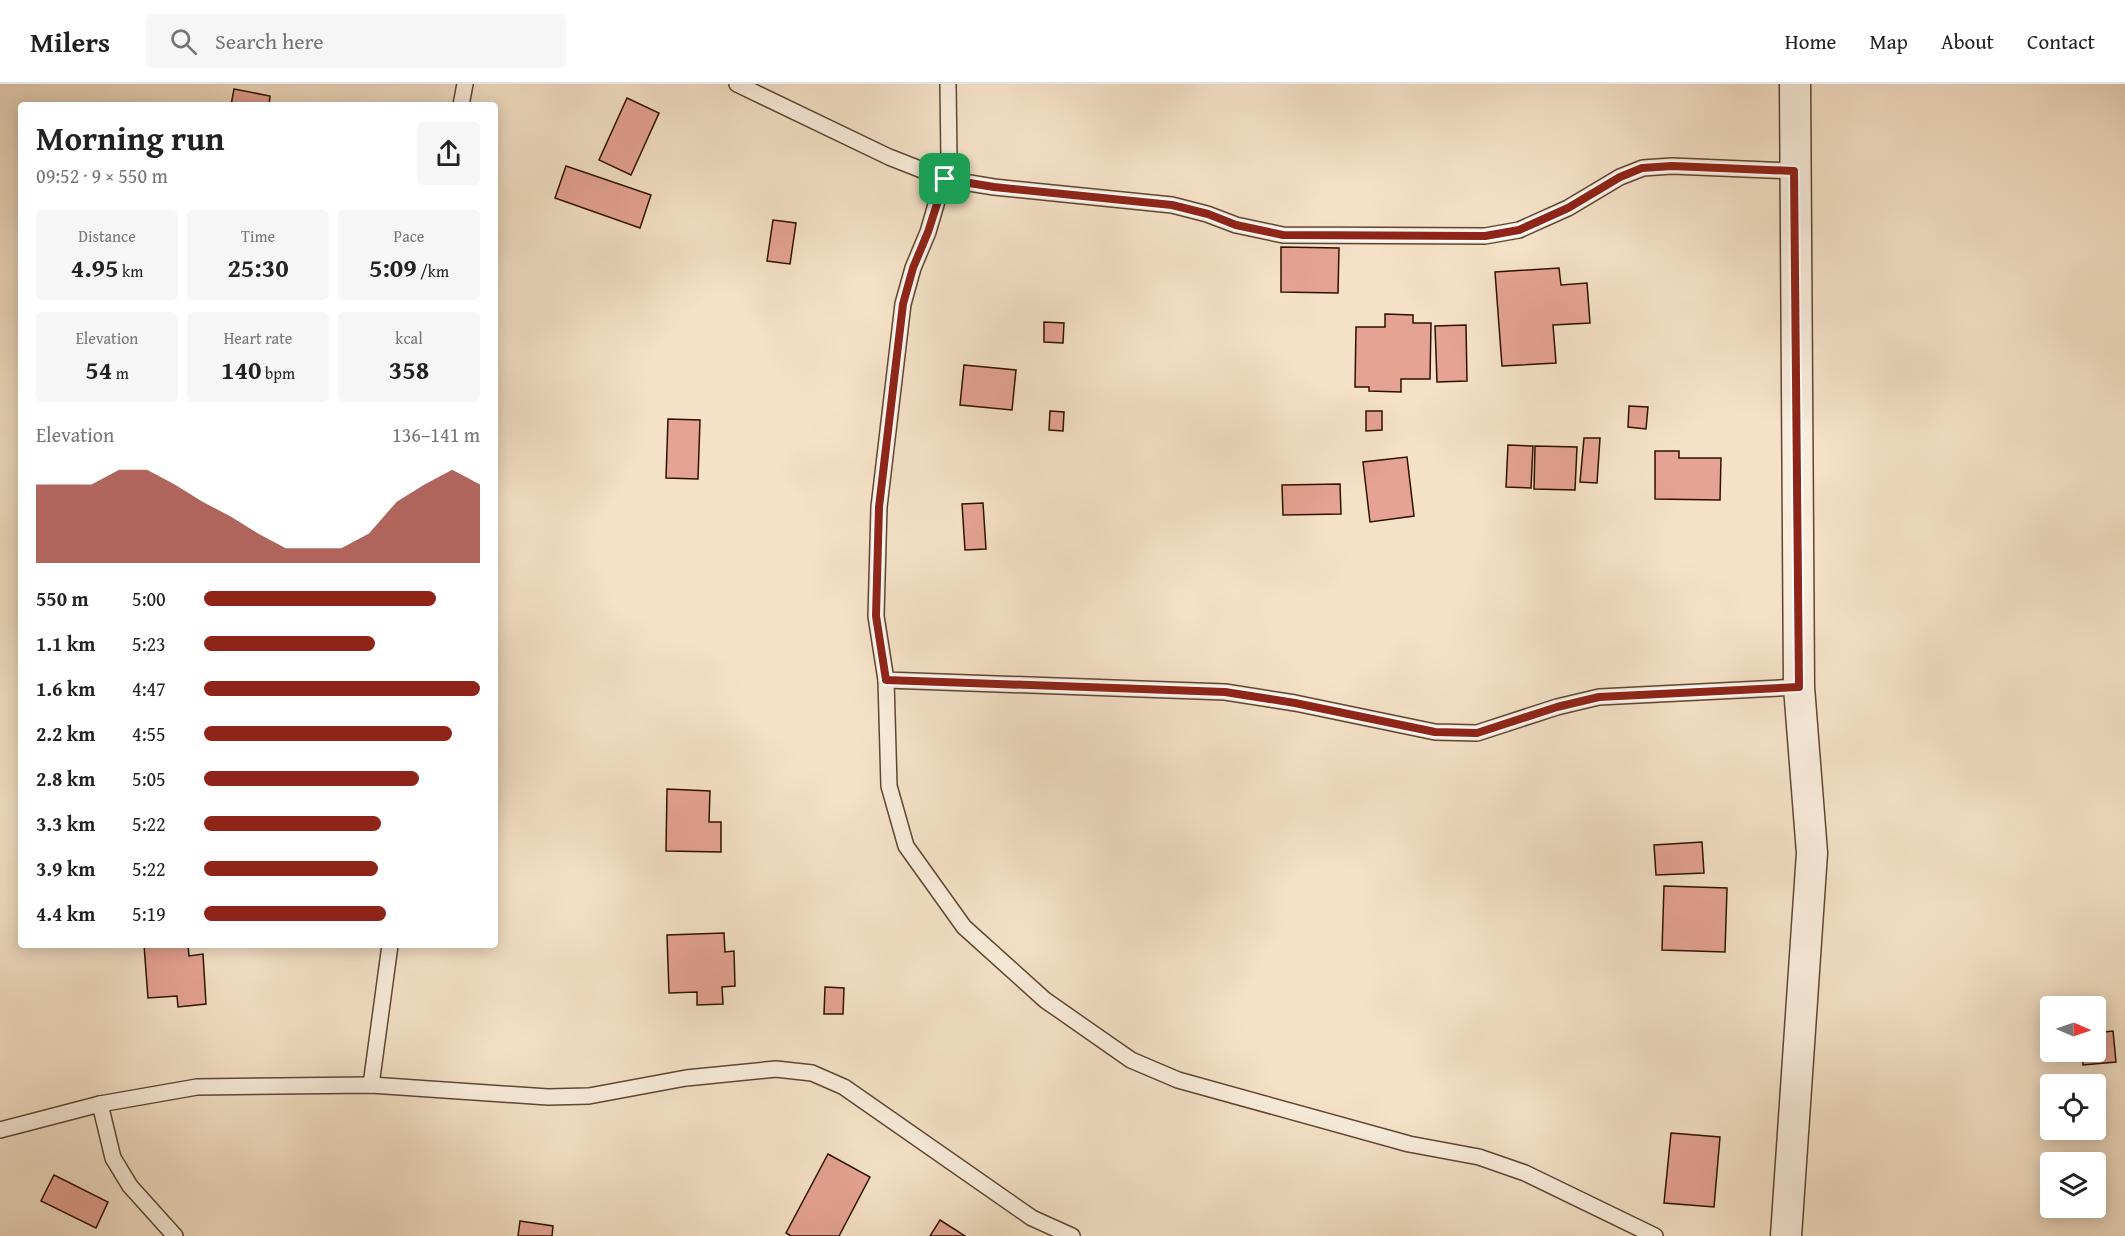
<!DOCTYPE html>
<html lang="en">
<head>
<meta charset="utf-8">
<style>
  body { margin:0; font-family:"Gentium Book Plus",serif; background:#f6f6f6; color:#222; height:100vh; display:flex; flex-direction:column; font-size:22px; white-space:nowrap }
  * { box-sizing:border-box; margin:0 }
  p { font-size:20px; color:#767676 }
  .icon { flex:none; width:33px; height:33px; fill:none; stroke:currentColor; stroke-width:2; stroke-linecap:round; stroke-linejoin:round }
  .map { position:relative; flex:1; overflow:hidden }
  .sheet { position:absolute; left:18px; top:18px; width:480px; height:846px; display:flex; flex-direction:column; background:#fff; border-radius:6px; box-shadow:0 3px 15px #0003 }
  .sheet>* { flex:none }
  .needle { width:39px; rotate:92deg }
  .buttons { position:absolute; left:2040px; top:912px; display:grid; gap:12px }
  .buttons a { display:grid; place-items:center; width:66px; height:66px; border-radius:6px; background:#fff; box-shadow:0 3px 15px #0003; font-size:30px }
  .pin { position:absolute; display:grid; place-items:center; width:51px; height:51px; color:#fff; margin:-26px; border-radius:12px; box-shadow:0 3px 9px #0006 }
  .round { display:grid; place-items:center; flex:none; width:63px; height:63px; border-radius:6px; background:#f6f6f6 }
  .head { display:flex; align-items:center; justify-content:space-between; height:102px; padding:0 18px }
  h1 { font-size:33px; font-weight:800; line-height:45px }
  .figures { display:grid; grid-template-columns:repeat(3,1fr); gap:9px; height:102px; padding:6px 18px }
  .figures div { display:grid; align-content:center; border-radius:6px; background:#f6f6f6; text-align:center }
  .figures b { font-size:26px; font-weight:800 }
  .figures small { font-size:16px; font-weight:400 }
  .figures p { font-size:16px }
  .chart { height:168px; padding:12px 18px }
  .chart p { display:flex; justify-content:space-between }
  .chart svg { width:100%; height:108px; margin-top:6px; fill:#8f2418; opacity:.7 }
  ul { padding:0 18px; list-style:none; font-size:20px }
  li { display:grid; grid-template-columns:96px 72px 1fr; align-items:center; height:45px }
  li i { height:15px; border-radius:8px; background:#8f2418 }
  header { display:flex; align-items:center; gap:36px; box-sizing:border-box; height:84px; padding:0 30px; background:#fff; border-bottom:2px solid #e0e0e0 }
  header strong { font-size:28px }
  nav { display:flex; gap:33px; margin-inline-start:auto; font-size:21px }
  .search { width:420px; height:54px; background:#f6f6f6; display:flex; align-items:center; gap:15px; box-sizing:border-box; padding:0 21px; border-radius:6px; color:#767676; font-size:22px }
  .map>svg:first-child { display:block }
</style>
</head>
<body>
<header>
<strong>Milers</strong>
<div class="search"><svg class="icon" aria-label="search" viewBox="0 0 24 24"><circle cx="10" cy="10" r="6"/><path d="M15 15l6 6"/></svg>Search here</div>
<nav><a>Home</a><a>Map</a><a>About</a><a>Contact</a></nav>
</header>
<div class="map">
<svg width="2125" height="1152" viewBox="0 0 2125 1152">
  <rect width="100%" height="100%" fill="#f4e1c7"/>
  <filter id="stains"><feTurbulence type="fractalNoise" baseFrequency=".00333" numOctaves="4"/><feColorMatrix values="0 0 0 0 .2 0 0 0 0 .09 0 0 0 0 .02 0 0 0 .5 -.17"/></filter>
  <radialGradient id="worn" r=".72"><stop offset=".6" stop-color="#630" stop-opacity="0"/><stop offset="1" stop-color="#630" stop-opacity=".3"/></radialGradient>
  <!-- building -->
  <g fill="#e5a393" stroke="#2e1200" stroke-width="1.5">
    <polygon points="234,5 270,12 269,21 231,21"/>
    <polygon points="627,14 659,29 631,91 599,76"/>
    <polygon points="566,82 651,111 640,144 555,114"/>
    <polygon points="773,136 796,139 790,180 767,177"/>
    <polygon points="1281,163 1339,164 1338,209 1281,208"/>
    <polygon points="1559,184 1561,201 1587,199 1590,239 1553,241 1556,279 1502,282 1495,188"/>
    <polygon points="1385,230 1413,231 1413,239 1431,239 1430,295 1401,295 1401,308 1369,307 1369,303 1355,303 1356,243 1385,243"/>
    <polygon points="1044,238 1064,239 1063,259 1044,258"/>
    <polygon points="1466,241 1467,297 1437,298 1435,242"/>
    <polygon points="964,281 1016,286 1012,326 960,321"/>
    <polygon points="1629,322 1648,323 1646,345 1628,343"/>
    <polygon points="1050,327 1064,328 1063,347 1049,346"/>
    <polygon points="1366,327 1382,327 1382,346 1366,347"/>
    <polygon points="668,335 700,336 698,395 666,394"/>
    <polygon points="1584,354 1600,354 1597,399 1580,398"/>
    <polygon points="1508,361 1533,362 1531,404 1506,403"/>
    <polygon points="1535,362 1577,363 1575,406 1534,405"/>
    <polygon points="1655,367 1679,367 1679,374 1721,374 1720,416 1655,415"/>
    <polygon points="1407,373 1414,432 1370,438 1363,378"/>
    <polygon points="1340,400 1341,430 1283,431 1282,401"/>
    <polygon points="983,419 986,465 965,466 962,420"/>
    <polygon points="667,705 710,707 709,738 721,738 721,768 666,767"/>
    <polygon points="1702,758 1704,789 1656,791 1654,761"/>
    <polygon points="1664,802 1727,804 1725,868 1662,866"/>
    <polygon points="724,849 725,868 734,867 735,902 722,903 723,920 697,921 697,908 669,909 667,851"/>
    <polygon points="144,861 188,861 189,872 203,870 206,920 178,923 177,912 148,914"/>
    <polygon points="825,903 844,904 843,930 824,930"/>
    <polygon points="2113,947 2116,978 2083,981 2082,968 2096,968 2096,949"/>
    <polygon points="1671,1049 1720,1053 1714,1123 1664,1119"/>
    <polygon points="828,1070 870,1093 839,1152 791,1152 786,1149"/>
    <polygon points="54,1091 108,1118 96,1144 41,1117"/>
    <polygon points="940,1136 965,1152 930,1152"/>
    <polygon points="520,1137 553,1142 552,1152 518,1152"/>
  </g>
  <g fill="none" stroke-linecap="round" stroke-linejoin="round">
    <defs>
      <g id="lane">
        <polyline points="737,0 889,73 945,95 994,103 1172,121 1207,130 1236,141 1283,151 1485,152 1519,146 1568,124 1620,93 1643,84 1672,82 1794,87"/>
        <polyline points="948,0 949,76 928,148 913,184 903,220 879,423 876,532 886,596 1225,608 1295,619 1435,648 1477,649 1557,623 1599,613 1799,603"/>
        <polyline points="461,21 465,0"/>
        <polyline points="886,596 889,702 906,762 964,843 1045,916 1131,976 1178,996 1409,1060 1479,1073 1525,1089 1655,1152"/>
        <polyline points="371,1001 390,861"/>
        <polyline points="100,1020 113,1074 130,1102 175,1152"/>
        <polyline points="0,1046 100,1020 197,1003 371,1001 548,1013 589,1012 686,994 776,985 812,989 844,1003 1032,1134 1072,1152"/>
      </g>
      <polyline id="street" points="1786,1152 1812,769 1799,603 1795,0"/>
    </defs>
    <!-- lane casing -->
    <use href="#lane" stroke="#604632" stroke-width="18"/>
    <!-- street casing -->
    <use href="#street" stroke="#604632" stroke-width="33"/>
    <!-- lane -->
    <use href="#lane" stroke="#f8ecdb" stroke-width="15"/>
    <!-- street -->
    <use href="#street" stroke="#f8ecdb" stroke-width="30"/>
  </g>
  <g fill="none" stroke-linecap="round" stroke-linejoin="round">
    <defs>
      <polygon id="route" points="1672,82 1794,87 1799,603 1599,613 1557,623 1477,649 1435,648 1295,619 1225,608 886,596 876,532 879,423 903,220 913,184 928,148 945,95 994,103 1172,121 1208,130 1236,141 1283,151 1485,152 1519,146 1568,124 1620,93 1642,84"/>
    </defs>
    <!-- route casing -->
    <use href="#route" stroke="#fff" stroke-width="12"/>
    <!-- route -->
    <use href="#route" stroke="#8f2418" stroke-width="8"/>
  </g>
  <rect width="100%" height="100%" filter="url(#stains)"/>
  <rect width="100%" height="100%" fill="url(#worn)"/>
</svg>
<div class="buttons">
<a><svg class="needle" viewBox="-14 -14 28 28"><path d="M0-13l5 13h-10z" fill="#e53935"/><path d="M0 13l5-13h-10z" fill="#767676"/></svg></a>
<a><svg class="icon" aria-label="locate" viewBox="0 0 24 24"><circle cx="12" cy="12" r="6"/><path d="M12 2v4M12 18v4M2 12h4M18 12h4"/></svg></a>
<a><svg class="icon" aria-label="layers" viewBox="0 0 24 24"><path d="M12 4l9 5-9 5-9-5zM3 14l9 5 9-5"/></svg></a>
</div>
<div class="pin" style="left:945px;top:95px;background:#1e9e55"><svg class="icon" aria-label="arrive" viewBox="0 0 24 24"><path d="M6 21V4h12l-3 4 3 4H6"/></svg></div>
<section class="sheet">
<div class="head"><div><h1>Morning run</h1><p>09:52 · 9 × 550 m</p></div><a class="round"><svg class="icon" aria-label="share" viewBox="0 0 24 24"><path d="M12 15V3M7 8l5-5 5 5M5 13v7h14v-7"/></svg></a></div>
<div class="figures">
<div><p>Distance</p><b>4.95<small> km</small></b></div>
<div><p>Time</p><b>25:30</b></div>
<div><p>Pace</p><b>5:09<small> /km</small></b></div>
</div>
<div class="figures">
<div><p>Elevation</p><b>54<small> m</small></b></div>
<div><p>Heart rate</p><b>140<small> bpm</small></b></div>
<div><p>kcal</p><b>358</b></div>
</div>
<div class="chart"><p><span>Elevation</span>136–141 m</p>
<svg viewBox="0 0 160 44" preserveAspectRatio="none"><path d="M0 44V12L10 12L20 12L30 6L40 6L50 12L60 19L70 25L80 32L90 38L100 38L110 38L120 32L130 19L140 12L150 6L160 12V44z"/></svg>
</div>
<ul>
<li><b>550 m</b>5:00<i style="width:84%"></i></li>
<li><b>1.1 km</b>5:23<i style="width:62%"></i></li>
<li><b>1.6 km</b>4:47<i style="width:100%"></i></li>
<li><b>2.2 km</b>4:55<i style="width:90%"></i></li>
<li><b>2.8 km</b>5:05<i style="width:78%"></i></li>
<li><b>3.3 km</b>5:22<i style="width:64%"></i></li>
<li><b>3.9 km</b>5:22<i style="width:63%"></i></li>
<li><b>4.4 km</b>5:19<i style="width:66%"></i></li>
</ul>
</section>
</div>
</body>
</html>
